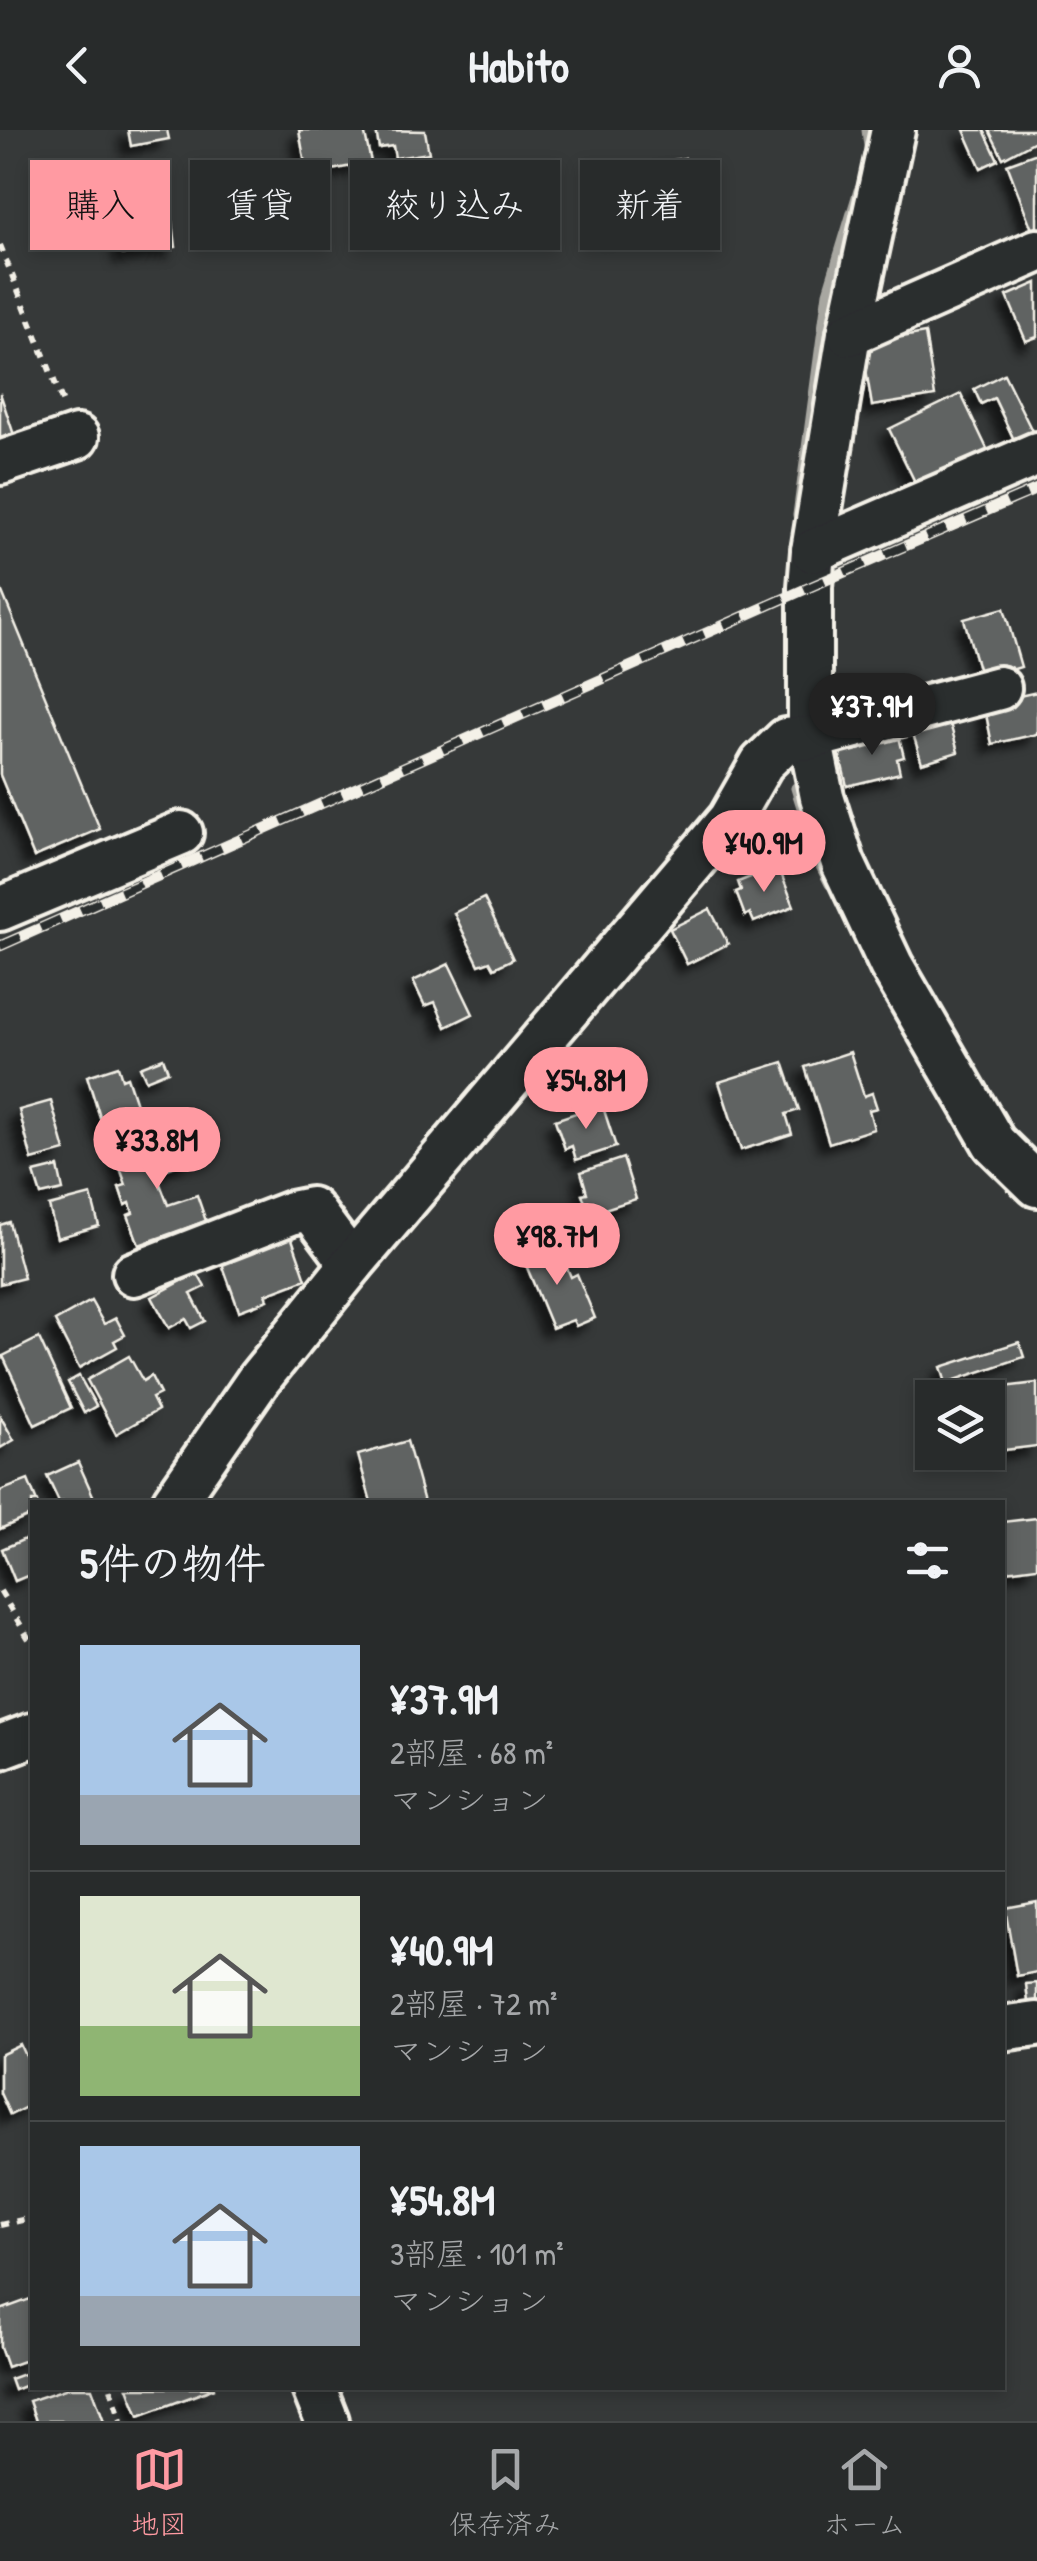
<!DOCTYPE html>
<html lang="ja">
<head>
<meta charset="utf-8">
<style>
	:root { --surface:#282b2b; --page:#303333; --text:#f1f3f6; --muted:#a5a7a9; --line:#444747; --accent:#ff9aa2 }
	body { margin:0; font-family:"Patrick Hand","Klee One",sans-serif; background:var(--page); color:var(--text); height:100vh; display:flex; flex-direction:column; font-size:38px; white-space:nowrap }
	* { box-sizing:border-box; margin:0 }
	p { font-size:32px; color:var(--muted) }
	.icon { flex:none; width:55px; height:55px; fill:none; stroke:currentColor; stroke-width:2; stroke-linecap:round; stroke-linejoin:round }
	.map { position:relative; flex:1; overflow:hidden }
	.drawer { position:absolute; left:30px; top:1370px; width:975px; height:890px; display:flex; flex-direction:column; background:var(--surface); border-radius:0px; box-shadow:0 5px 15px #0003,0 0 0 2px var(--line) }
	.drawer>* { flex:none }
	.guide { position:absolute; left:30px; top:30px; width:978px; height:90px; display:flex; gap:20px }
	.controls { position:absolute; left:915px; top:1250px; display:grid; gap:20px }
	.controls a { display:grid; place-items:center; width:90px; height:90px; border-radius:0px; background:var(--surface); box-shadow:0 5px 15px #0003,0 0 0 2px var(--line); font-size:50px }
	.price { position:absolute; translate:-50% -85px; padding:0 22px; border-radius:35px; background:var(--accent); color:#111; font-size:32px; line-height:65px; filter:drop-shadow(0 2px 5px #0008) }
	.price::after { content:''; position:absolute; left:50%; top:60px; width:30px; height:22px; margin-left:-15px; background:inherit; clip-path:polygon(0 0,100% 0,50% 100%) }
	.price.active { background:#222; color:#fff }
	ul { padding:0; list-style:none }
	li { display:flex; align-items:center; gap:30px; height:250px; padding:0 50px }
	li+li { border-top:2px solid var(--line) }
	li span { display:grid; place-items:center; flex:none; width:280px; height:200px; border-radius:0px; color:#555 }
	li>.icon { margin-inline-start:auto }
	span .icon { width:120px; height:120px; fill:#fffc; stroke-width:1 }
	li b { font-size:42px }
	h2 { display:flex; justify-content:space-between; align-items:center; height:120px; padding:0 50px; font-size:42px }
	.tag { padding:0 35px; border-radius:0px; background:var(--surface); box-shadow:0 5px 15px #0003,0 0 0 2px var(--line); font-size:35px; line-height:90px }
	.tag.active { background:var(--accent); color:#111 }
	header { display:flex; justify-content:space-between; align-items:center; height:130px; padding:0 50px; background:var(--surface); font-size:45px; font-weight:700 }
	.tabs { display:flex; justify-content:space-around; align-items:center; height:140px; border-top:2px solid var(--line); background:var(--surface); font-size:28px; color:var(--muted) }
	.tabs a { display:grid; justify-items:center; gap:5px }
	.tabs .active { color:var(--accent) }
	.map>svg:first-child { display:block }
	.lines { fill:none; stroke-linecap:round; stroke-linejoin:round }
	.stream { stroke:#a8a7a1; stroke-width:11 }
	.building { fill:#616362; stroke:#f4f1e8; stroke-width:2.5; filter:url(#shadow) }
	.minor-casing { stroke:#f4f1e8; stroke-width:50 }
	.path { stroke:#f4f1e8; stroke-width:6; stroke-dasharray:8 8; stroke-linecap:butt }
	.minor { stroke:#2a2d2e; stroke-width:42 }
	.rail-casing { stroke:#f4f1e8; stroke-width:11 }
	.rail { stroke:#2a2d2e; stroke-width:8; stroke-dasharray:22; stroke-linecap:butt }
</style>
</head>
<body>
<header><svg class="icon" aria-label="back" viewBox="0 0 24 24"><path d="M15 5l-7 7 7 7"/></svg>Habito<svg class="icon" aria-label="person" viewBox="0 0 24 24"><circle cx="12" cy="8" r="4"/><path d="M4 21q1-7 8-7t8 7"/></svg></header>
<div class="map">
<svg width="1037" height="2291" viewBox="0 0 1037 2291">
	<defs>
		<filter id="shadow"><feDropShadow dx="-9" dy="9" stdDeviation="5" flood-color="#0009"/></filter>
	</defs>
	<rect width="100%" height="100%" fill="#363939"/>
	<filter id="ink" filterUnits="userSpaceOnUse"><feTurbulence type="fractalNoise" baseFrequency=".01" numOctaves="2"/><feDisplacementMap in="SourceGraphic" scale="20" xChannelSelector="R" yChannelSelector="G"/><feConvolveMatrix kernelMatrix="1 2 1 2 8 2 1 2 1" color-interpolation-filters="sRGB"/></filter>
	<g filter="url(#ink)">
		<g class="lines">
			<g class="stream">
				<path d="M867 0 870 23"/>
				<path d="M798 385 828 162 859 60"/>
				<path d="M796 658 819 732 830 754"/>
			</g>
		</g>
		<g class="building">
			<path d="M128 0H167L169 9 131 16Z"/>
			<path d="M299 0H364L371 32 307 45Z"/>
			<path d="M376 0 425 1 429 23 395 28 393 16 379 18Z"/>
			<path d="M964 0H984L998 30 981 38Z"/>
			<path d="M989 0H1037V10L1003 28Z"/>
			<path d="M1037 23V101L1033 102 1007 34Z"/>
			<path d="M685 28 696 86 614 102 608 69 626 65 622 40Z"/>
			<path d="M168 50 176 117 123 124 115 56Z"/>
			<path d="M1037 153V207L1026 211 1007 166Z"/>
			<path d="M925 203 935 266 872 276 862 214Z"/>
			<path d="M1004 244 1035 307 1017 316 994 268 981 274 974 259Z"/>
			<path d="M0 263 15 308 0 313Z"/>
			<path d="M961 264 989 323 918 358 889 299Z"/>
			<path d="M0 457 100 699 34 727 0 645Z"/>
			<path d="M1004 478 1021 537 981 549 964 489Z"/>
			<path d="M1037 562V604L992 614 984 574Z"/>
			<path d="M948 586 958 622 922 633 911 597Z"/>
			<path d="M897 599 904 627 897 629 900 643 847 656 838 618Z"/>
			<path d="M758 684 777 700 751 733 732 718Z"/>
			<path d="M778 736 794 776 754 792 750 783 745 786 736 762 741 760 738 752Z"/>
			<path d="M484 768 513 829 494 838 490 831 479 835 454 783Z"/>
			<path d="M710 779 728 814 687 834 670 799Z"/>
			<path d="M449 834 473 884 446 897 435 872 425 876 413 851Z"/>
			<path d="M850 922 864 966 872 963 877 978 869 980 874 999 829 1013 805 937Z"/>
			<path d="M163 928 168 941 146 950 140 937Z"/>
			<path d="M783 932 799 980 786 984 792 1004 741 1020 719 952Z"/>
			<path d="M118 936 122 949 127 947 137 977 132 979 136 993 105 1003 87 946Z"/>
			<path d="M51 971 65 1021 32 1030 19 980Z"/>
			<path d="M602 974 616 1017 576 1030 572 1016 565 1019 555 990Z"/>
			<path d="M183 1006 191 1030 156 1043 168 1075 197 1065 206 1091 139 1115 128 1085 133 1083 130 1073 125 1075 119 1057 126 1055 117 1029Z"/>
			<path d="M623 1028 636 1069 589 1084 582 1064 587 1063 581 1042Z"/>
			<path d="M58 1037 63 1060 41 1065 34 1043Z"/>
			<path d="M91 1065 99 1096 57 1108 49 1076Z"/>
			<path d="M9 1092 24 1148 0 1154V1095Z"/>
			<path d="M290 1103 306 1149 266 1164 268 1170 239 1181 220 1128Z"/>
			<path d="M537 1116 539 1122 553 1116 556 1123 560 1122 571 1147 577 1144 595 1188 576 1196 573 1190 552 1198 521 1123Z"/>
			<path d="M197 1143 205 1157 191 1164 205 1191 191 1198 186 1189 169 1198 152 1167Z"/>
			<path d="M91 1171 104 1194 116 1188 125 1205 114 1211 117 1217 79 1238 55 1191Z"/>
			<path d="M39 1208 71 1278 35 1295 3 1226Z"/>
			<path d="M1019 1212 1024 1227 946 1253 941 1237Z"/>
			<path d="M129 1226 143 1251 151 1246 160 1264 152 1268 158 1280 116 1304 87 1250Z"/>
			<path d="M79 1246 96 1276 84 1283 68 1252Z"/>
			<path d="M1037 1253V1316L988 1322V1268H979L978 1260Z"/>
			<path d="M0 1286 14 1310 0 1318Z"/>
			<path d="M407 1311 424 1372H371L358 1325Z"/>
			<path d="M78 1332 96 1372H59L47 1346Z"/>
			<path d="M28 1350 37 1372H32V1385L0 1399V1361Z"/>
			<path d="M1037 1388V1437L1006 1441 1002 1392Z"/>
			<path d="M32 1406V1444L15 1451 2 1419Z"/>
			<path d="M1037 1772V1842L1017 1846 1005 1778Z"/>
			<path d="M1037 1853V1871L1028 1872 1026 1854Z"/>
			<path d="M21 1915 32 1939V1974L10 1985 0 1963V1925Z"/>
			<path d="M30 2169 32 2175V2228L7 2237 0 2217V2180Z"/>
			<path d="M32 2241V2253L14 2260 10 2249Z"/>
			<path d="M68 2258H92L104 2291H36L29 2271Z"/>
			<path d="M128 2258H215L139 2286Z"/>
		</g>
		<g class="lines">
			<g class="minor-casing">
				<g id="minor">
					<path d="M893 0 849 204 813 421 810 457V608L822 667 843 733 891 835 994 1013 1037 1055"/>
					<path d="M849 204 1037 121"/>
					<path d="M0 333 77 307"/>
					<path d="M813 421 1037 324"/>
					<path d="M0 779 181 703"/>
					<path d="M134 1144 291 1083 311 1079 352 1134"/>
					<path d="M174 1372 259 1249 352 1134 730 689 762 633 786 610 810 608 999 558"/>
					<path d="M0 1617 32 1605"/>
					<path d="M1002 1899 1037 1894"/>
					<path d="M314 2258 327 2291"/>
				</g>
			</g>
			<g class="path">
				<path d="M0 115 63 273"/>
				<path d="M0 1461 32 1514"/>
				<path d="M0 2095 27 2089 32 2090"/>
				<path d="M111 2258 121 2291"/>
			</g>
			<use href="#minor" class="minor"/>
			<g class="rail-casing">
				<path id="rail" d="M0 816 810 457 1037 359"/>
			</g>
			<use href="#rail" class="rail"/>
		</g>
	</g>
</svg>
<div class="controls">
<a><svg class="icon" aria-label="layers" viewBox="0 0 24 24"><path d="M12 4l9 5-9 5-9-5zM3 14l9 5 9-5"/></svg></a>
</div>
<b class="price active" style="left:872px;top:628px">¥37.9M</b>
<b class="price" style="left:764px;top:765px">¥40.9M</b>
<b class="price" style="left:586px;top:1002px">¥54.8M</b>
<b class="price" style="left:157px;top:1062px">¥33.8M</b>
<b class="price" style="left:557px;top:1158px">¥98.7M</b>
<div class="guide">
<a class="tag active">購入</a>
<a class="tag">賃貸</a>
<a class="tag">絞り込み</a>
<a class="tag">新着</a>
</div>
<section class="drawer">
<h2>5件の物件<svg class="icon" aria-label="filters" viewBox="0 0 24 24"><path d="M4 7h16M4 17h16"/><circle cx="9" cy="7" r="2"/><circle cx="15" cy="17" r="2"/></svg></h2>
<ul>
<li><span style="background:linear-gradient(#a9c7e8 75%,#9aa5b1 0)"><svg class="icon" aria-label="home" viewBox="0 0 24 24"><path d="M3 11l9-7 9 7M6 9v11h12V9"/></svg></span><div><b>¥37.9M</b><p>2部屋 · 68 m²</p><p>マンション</p></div></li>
<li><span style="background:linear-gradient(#dfe7d0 65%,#8fb573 0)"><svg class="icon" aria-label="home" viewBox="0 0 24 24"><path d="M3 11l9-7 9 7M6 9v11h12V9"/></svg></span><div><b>¥40.9M</b><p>2部屋 · 72 m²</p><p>マンション</p></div></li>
<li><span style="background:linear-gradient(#a9c7e8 75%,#9aa5b1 0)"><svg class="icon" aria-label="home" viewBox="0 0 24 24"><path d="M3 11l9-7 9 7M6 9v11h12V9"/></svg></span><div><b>¥54.8M</b><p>3部屋 · 101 m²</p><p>マンション</p></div></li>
</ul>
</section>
</div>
<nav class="tabs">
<a class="active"><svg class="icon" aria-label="map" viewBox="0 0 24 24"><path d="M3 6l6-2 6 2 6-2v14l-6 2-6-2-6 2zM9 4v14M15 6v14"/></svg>地図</a>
<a><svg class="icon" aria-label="saved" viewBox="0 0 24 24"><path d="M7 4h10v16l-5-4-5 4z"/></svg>保存済み</a>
<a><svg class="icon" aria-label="home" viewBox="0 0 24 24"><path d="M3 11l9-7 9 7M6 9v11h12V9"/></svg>ホーム</a>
</nav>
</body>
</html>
